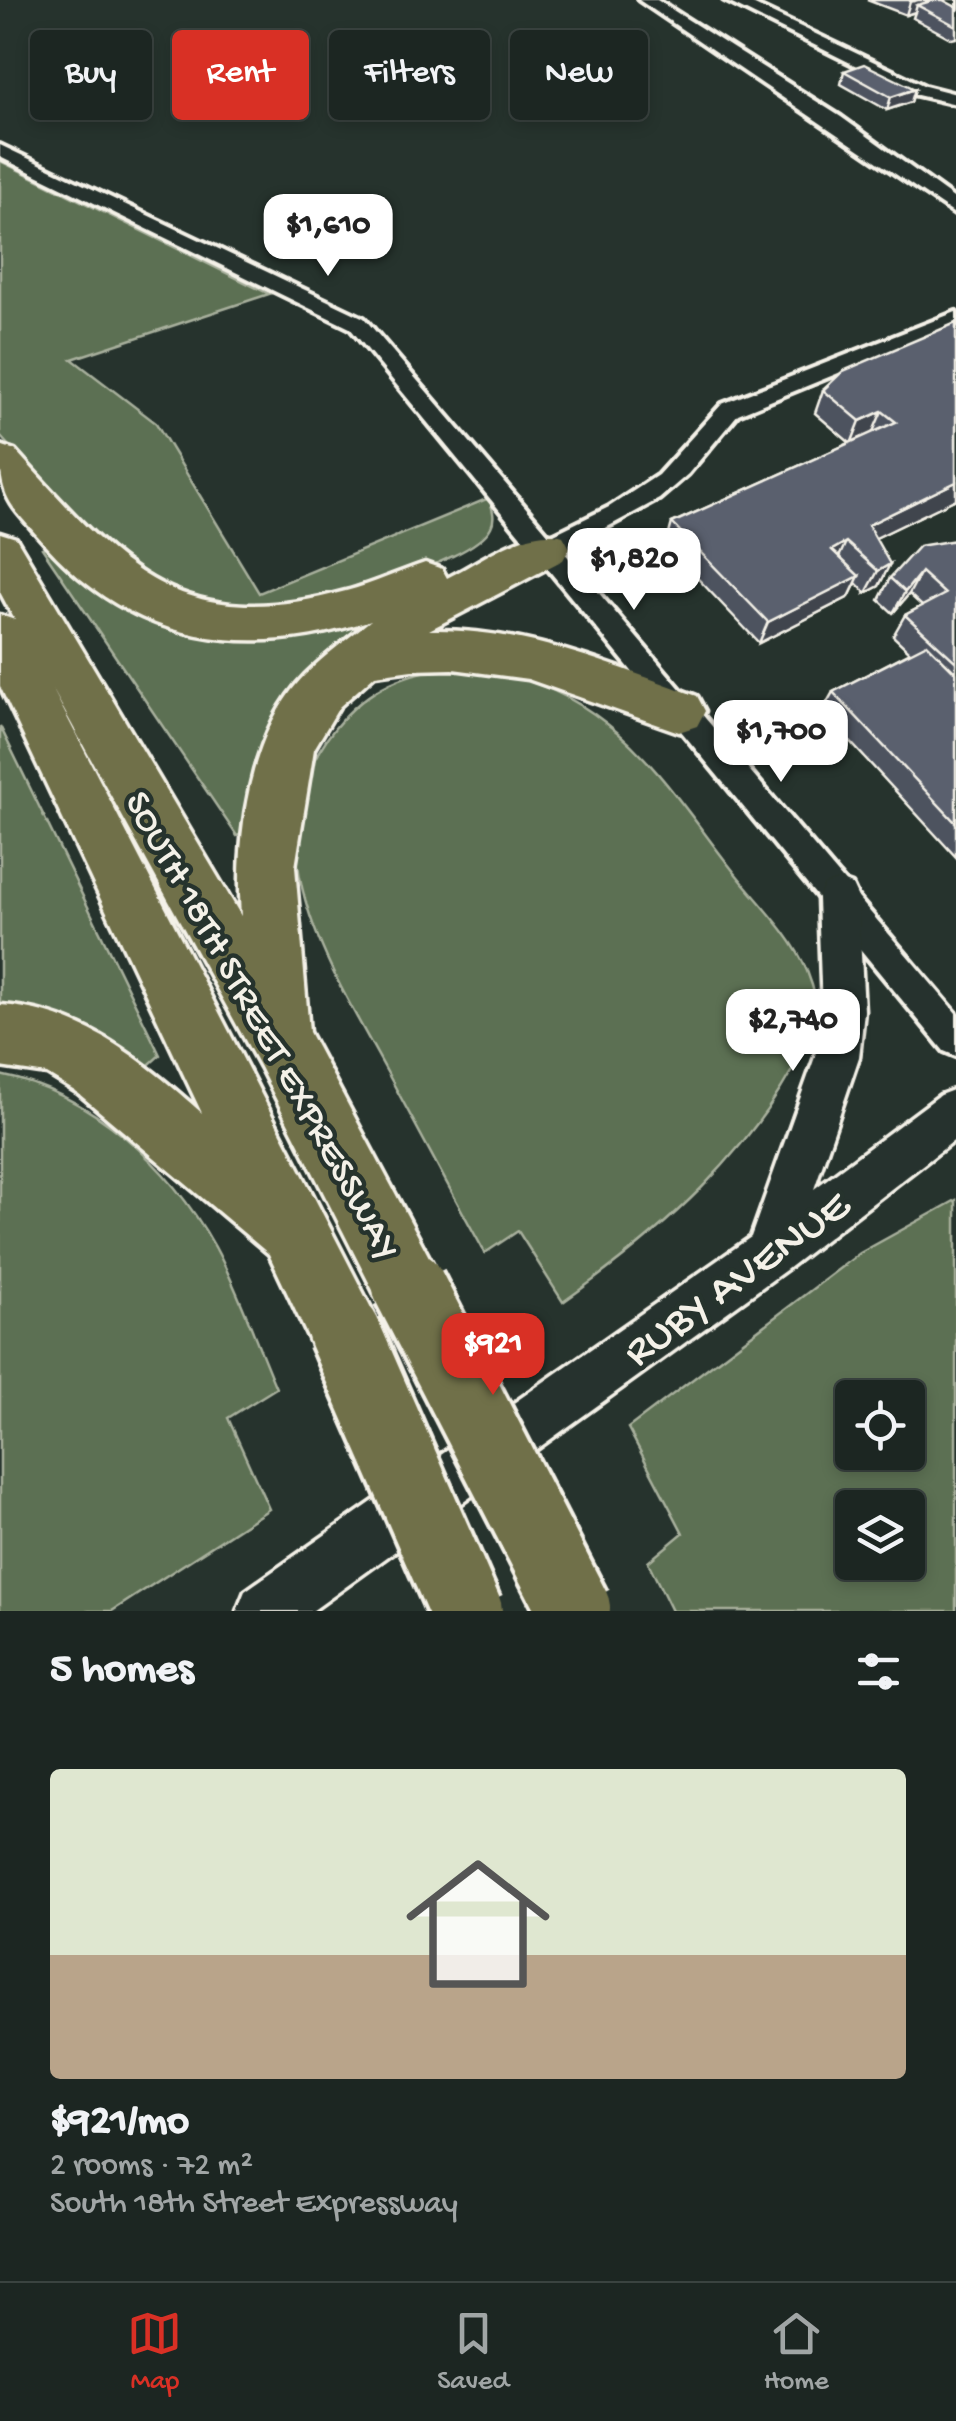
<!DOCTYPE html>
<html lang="en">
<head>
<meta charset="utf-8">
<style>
	:root { --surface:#1c2622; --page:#29322f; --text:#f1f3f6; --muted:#a0a5a5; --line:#3a4340; --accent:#d93025 }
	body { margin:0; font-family:"Gochi Hand",sans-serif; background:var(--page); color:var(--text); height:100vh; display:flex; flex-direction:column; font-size:38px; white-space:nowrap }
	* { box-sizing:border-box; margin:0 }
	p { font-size:32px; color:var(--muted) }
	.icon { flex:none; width:55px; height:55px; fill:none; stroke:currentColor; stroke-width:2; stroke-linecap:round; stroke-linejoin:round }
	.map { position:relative; height:1611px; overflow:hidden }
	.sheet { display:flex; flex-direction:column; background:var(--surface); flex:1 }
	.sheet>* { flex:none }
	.banner { position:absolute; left:30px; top:30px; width:898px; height:90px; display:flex; gap:20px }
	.tools { position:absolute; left:835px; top:1380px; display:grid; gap:20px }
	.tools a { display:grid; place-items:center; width:90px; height:90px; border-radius:10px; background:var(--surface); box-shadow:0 5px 15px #0003,0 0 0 2px var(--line); font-size:50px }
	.price { position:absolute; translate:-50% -85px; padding:0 22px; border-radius:20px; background:#fff; color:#222; font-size:32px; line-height:65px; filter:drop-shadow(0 2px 5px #0008) }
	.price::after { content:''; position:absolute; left:50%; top:60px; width:30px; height:22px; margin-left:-15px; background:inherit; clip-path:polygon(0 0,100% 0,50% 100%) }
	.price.active { background:var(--accent); color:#fff }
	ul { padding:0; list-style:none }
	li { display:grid; align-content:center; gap:20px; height:530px; padding:0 50px }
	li+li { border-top:2px solid var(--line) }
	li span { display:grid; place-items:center; height:310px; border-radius:10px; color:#555 }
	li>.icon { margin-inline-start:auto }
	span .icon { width:180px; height:180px; fill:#fffc; stroke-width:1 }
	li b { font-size:42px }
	h2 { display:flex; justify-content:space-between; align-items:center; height:120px; padding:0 50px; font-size:42px }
	.tag { padding:0 35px; border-radius:10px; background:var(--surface); box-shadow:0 5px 15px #0003,0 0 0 2px var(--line); font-size:35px; line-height:90px }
	.tag.active { background:var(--accent); color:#fff }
	.dock { display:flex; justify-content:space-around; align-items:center; height:140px; border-top:2px solid var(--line); background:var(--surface); font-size:28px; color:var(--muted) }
	.dock a { display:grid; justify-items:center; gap:5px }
	.dock .active { color:var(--accent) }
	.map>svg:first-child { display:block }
	.green { fill:#5c6f52; stroke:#a8b09d; stroke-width:2.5; fill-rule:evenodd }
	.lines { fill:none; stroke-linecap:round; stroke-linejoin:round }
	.minor-casing { stroke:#f4f1e8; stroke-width:8 }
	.tertiary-casing { stroke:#f4f1e8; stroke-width:7 }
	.motorway-casing { stroke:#f4f1e8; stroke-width:7 }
	.minor { fill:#26332d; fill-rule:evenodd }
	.tertiary { fill:#26332d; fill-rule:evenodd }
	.motorway { fill:#70704a; fill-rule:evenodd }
	.motorway-bridge-casing { stroke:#f4f1e8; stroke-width:80; stroke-linecap:butt }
	.motorway-bridge { stroke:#70704a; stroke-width:72 }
	.wall { fill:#4d535f; stroke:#f4f1e8; stroke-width:2.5 }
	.shaded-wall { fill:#3f444d; stroke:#f4f1e8; stroke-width:2.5 }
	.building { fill:#5a616e; stroke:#f4f1e8; stroke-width:2.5 }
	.labels { text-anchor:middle; stroke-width:9; stroke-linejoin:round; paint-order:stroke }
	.street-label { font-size:38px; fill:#f4f1e8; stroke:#26332d }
	.near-street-label { font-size:45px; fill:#f4f1e8; stroke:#26332d }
</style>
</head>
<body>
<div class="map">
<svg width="956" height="1611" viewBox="0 0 956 1611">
	<rect width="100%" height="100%" fill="#26332d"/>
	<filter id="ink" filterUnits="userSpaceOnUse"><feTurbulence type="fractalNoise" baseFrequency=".01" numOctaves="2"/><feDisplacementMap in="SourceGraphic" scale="20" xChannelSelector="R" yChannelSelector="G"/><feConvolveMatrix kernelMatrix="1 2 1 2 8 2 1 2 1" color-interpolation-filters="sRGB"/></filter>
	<g filter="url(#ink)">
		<g class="green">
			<path d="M0 161 269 294 72 359 156 423 259 593 489 498C492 508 496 517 491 527 472 566 301 609 257 607 233 606 198 602 175 592 102 562 52 492 0 436Z"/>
			<path d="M56 542 107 593 356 622 364 631 248 832 237 836 42 548Z"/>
			<path d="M459 667C514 671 562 688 606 723 657 762 695 823 735 873 759 903 792 935 807 971 817 996 821 1019 818 1045L806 1044C752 1154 662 1232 563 1302L518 1231 485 1253C452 1193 419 1132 387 1072 331 969 245 840 335 728 368 687 408 670 459 667Z"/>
			<path d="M0 726 160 1055 142 1071 0 1015Z"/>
			<path d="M0 1075C92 1093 170 1166 215 1247 239 1291 256 1342 276 1388L228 1418 269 1509 112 1611H0Z"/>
			<path d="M956 1200V1611H672L648 1562 683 1533 628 1428 860 1253ZM852 1398H908V1452H852ZM852 1508H908V1562H852Z"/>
		</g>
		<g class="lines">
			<g class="minor-casing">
				<g id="minor">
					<path d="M639 0H657L841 117 956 200V215Z"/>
					<path d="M724 0H744L925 86 956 94V104L913 94Z"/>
					<path d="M942 0H956V8Z"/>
					<path d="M0 145 364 318 550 536 609 507 658 475 722 404 956 312V325L738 414 688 474 659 499 563 551 956 1013V1056L944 1051 350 328 0 157Z"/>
				</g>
			</g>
			<g class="tertiary-casing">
				<path id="tertiary" d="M838 880 852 885 858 898 864 1011 859 1057 814 1189 940 1095 956 1089V1139L787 1269 312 1611H237L245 1591 751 1237 815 1057 822 1011 818 898 824 885Z"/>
			</g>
			<g class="motorway-casing">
				<path id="motorway" d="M0 445 15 450C119 565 176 637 346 591 373 584 398 572 425 563L442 569 447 578C480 562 527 525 563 536L570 548 563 560 429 630C523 628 610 664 697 696L705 711 697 726 679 732 528 679 453 669 412 670 375 675 339 707 314 749 295 867 309 1032 445 1287 434 1312 409 1323 384 1312 260 1067 52 688 370 1306 380 1332 370 1358 344 1368 318 1358 269 1254 78 1093 47 1074 0 1067V1005C83 1010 142 1060 202 1113L0 686V615L15 620 0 592V533L16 538 241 916C236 839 248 733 305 675 325 655 349 638 371 620 249 660 134 644 46 545 10 504 0 501 0 445Z"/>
			</g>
			<use href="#minor" class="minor"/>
			<use href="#tertiary" class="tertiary"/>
			<use href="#motorway" class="motorway"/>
			<g class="motorway-bridge-casing">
				<g id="motorway-bridge">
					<path d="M409 1287 574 1608"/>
					<path d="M344 1332 466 1611"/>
				</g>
			</g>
			<use href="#motorway-bridge" class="motorway-bridge"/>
		</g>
		<g class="wall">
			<path d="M867 0H932L956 7V38L952 39 913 18 915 12 906 15Z"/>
			<path d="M844 71 915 89 911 102 887 110 841 84Z"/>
			<path d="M956 323V499L875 538 879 586 866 593 856 583 849 597 759 643 666 545 672 523 850 443 815 413 823 390Z"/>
			<path d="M956 540V857L822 711 833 692 910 652 893 636 905 615 922 606 909 594 893 613 879 600 890 578Z"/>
		</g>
		<g class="shaded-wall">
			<path d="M918 0H932L929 8 917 5 915 12 906 15 910 2Z"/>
			<path d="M915 89 911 102 887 110 891 97Z"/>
			<path d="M882 411 872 434 851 444 860 421Z"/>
			<path d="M956 482V499L857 547 868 525Z"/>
			<path d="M846 542 836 564 832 550Z"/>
			<path d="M890 564 879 586 866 593 878 571Z"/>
			<path d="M921 572 909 594 893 613 905 592Z"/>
			<path d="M859 576 849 597 759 643 768 622Z"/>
		</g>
		<g class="building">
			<path d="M935 0H943L956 7V26L917 5Z"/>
			<path d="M864 64 915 89 891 97 844 71Z"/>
			<path d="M956 323V482L868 525 890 564 878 571 846 542 832 550 859 576 768 622 672 523 896 422 882 411 860 421 823 390 843 371Z"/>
			<path d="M956 540V662L905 615 945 594 921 572 905 592 890 578 919 546Z"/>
			<path d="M927 644 956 673V823L833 692Z"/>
		</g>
	</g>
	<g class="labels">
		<g class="street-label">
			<text transform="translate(265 1024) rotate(61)" y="13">SOUTH 18TH STREET EXPRESSWAY</text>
		</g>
		<g class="near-street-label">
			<text transform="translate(734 1275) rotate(-36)" y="16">RUBY AVENUE</text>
		</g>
	</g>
</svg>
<div class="tools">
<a><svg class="icon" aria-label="locate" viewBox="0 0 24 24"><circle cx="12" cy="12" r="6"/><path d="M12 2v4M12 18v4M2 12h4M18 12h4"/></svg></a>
<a><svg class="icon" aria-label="layers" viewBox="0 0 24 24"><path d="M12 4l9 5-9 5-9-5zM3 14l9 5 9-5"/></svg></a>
</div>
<b class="price" style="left:328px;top:279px">$1,610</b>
<b class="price" style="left:634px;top:613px">$1,820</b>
<b class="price" style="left:781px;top:785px">$1,700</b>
<b class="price" style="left:793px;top:1074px">$2,740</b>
<b class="price active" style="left:493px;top:1398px">$921</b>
<div class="banner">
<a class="tag">Buy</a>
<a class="tag active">Rent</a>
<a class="tag">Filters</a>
<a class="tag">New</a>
</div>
</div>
<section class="sheet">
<h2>5 homes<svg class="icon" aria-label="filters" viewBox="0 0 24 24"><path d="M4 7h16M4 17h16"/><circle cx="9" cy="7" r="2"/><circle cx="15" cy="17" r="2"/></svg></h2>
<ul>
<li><span style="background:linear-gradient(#dfe7d0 60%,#b9a48a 0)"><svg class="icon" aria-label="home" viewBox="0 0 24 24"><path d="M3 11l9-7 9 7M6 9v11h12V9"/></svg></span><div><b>$921/mo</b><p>2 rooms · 72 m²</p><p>South 18th Street Expressway</p></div></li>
</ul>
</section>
<nav class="dock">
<a class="active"><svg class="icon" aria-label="map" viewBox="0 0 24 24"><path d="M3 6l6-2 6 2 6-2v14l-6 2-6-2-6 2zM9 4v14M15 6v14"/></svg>Map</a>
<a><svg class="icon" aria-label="saved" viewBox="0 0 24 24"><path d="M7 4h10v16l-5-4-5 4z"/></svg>Saved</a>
<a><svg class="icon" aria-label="home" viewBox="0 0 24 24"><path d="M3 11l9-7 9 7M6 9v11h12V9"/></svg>Home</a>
</nav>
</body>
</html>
